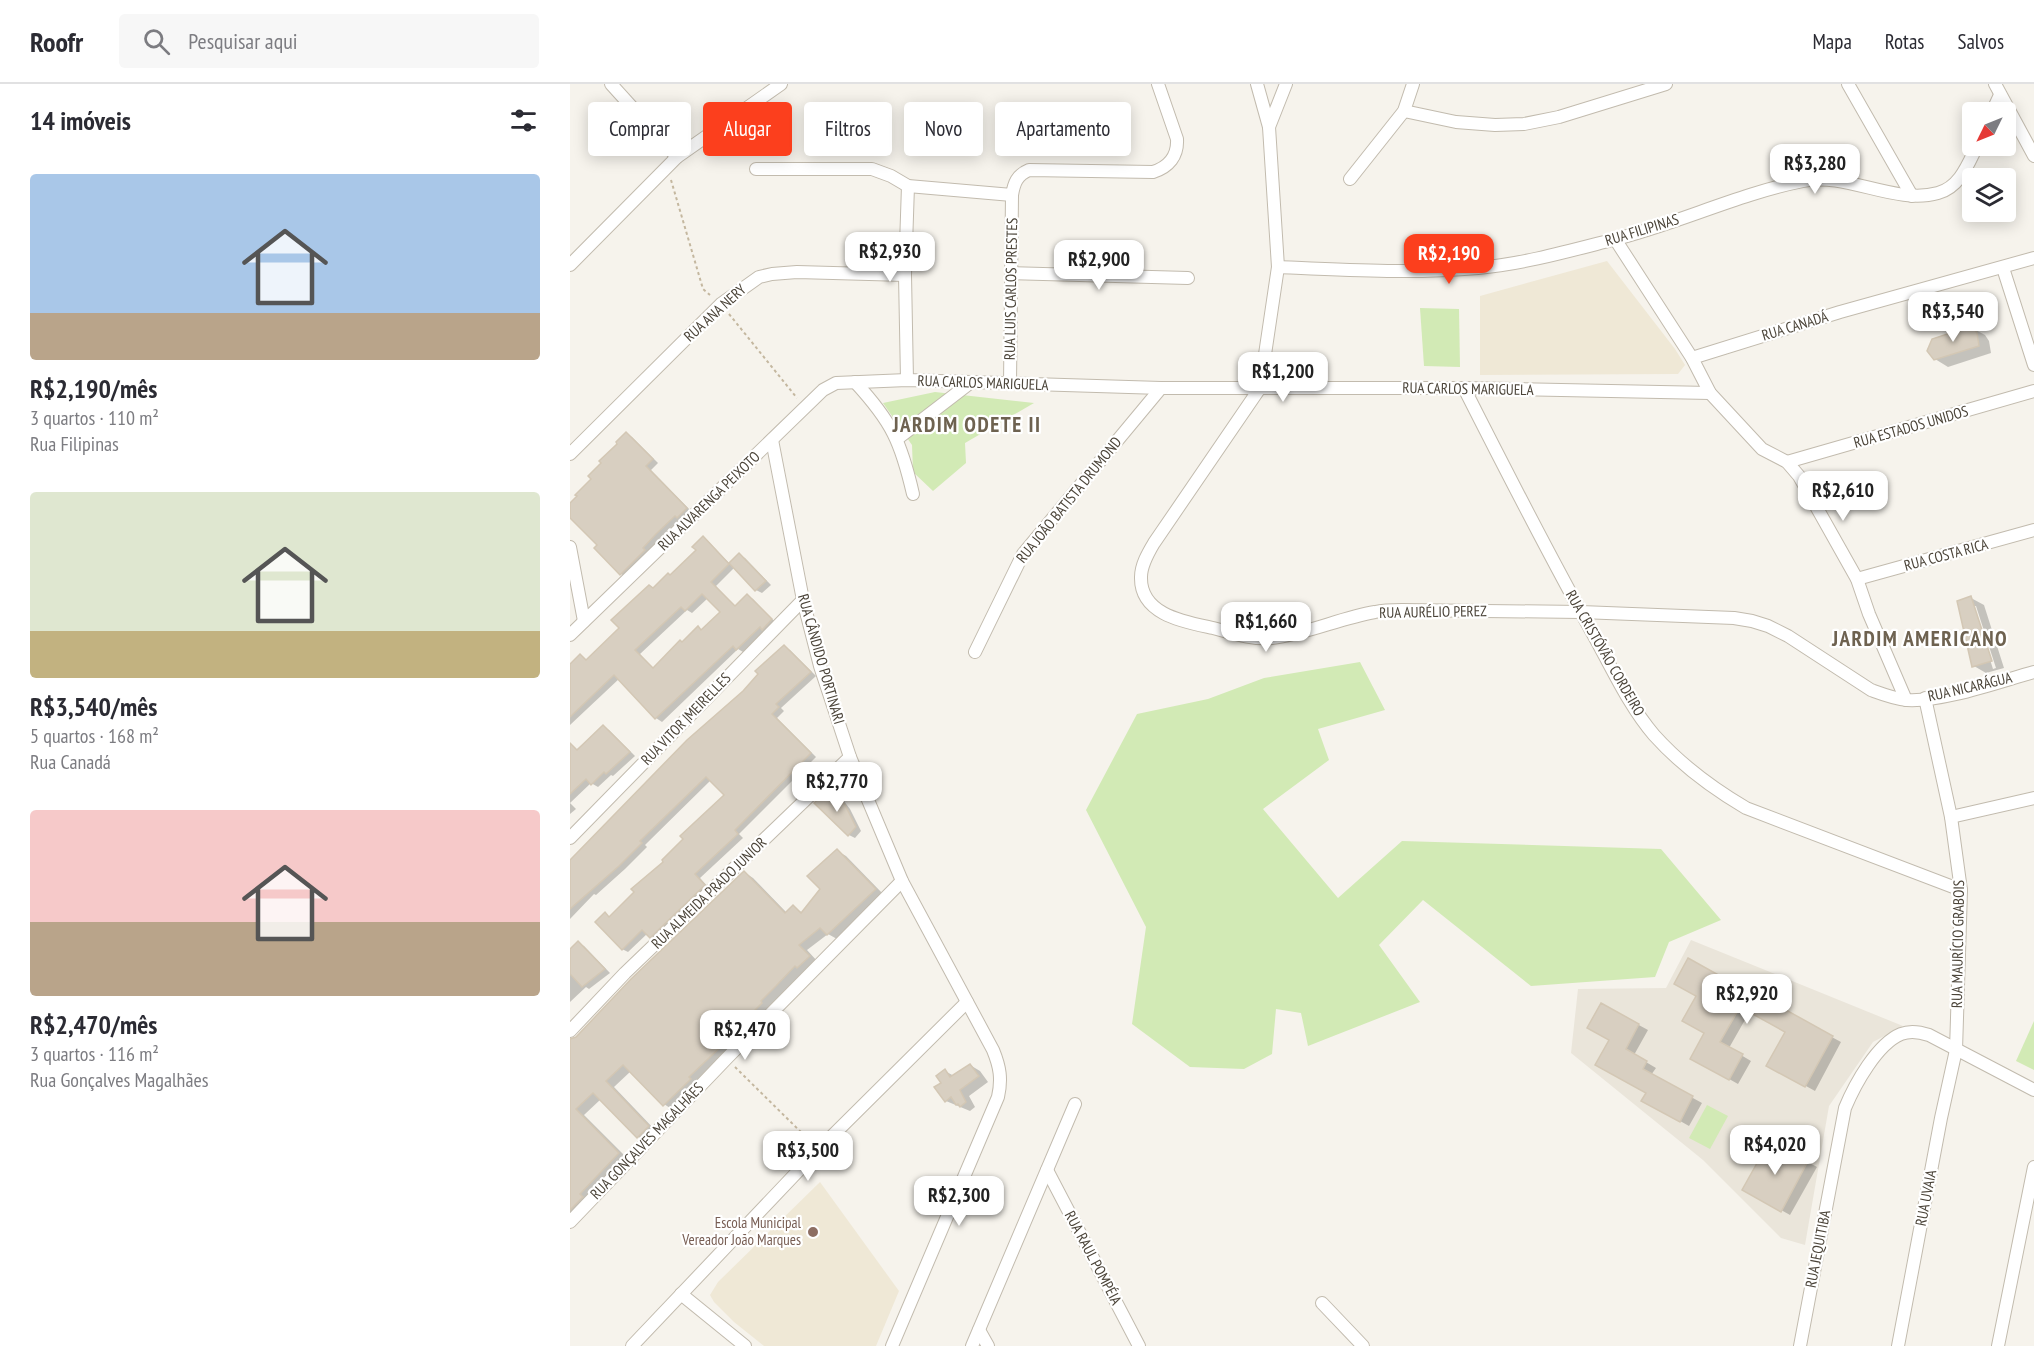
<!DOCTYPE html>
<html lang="pt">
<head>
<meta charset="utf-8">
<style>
	:root { --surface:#fff; --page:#f7f7f7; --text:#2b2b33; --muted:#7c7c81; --line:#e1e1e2; --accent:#fc3f1d }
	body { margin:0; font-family:"PT Sans Narrow",sans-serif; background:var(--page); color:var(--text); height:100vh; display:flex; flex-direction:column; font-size:22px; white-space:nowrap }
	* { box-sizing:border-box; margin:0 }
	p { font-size:20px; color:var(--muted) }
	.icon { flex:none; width:33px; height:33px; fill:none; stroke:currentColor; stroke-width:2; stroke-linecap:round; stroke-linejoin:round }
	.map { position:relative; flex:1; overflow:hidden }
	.details { display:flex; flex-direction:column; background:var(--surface); width:570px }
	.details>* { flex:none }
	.banner { position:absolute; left:18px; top:18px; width:570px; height:54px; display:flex; gap:12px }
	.needle { width:39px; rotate:227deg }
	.tools { position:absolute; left:1392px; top:18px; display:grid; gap:12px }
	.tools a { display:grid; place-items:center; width:54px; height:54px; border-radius:6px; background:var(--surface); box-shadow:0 3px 15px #0003; font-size:30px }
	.price { position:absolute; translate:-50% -51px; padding:0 14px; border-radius:12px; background:#fff; color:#222; font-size:20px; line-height:39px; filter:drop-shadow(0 2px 3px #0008) }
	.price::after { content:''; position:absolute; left:50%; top:36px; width:18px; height:14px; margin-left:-9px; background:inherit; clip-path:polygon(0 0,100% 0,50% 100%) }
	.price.active { background:var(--accent); color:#fff }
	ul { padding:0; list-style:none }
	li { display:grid; align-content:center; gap:12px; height:318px; padding:0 30px }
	li span { display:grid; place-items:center; height:186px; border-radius:6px; color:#555 }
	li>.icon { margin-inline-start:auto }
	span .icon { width:108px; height:108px; fill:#fffc; stroke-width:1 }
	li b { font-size:26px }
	h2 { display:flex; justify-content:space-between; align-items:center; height:72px; padding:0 30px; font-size:26px }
	.chip { padding:0 21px; border-radius:6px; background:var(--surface); box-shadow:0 3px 15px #0003; font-size:21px; line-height:54px }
	.chip.active { background:var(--accent); color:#fff }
	header { display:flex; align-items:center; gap:36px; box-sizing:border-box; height:84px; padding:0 30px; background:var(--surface); border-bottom:2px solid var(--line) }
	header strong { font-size:28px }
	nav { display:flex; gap:33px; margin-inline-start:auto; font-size:21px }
	.search { width:420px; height:54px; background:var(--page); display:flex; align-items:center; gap:15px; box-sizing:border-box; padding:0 21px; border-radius:6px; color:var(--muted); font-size:22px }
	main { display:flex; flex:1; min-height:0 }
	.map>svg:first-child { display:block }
	.residential { fill:#eae5da }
	.education { fill:#efe8d6 }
	.green { fill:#d2eab5 }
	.shadow { fill:#0003; fill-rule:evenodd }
	.building { fill:#d8cfc1; stroke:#d3c7b4; stroke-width:1.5; fill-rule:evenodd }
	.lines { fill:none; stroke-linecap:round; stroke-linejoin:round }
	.street-casing { stroke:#c2bbae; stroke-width:14 }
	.path { stroke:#c4b79f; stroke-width:2; stroke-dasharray:3 3; stroke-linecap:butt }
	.street { stroke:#fff; stroke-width:12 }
	.education-dot { fill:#8d6e63; stroke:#fff; stroke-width:2 }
	.labels { text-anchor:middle; stroke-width:4.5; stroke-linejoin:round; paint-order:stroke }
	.street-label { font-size:15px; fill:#4b4439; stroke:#fff }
	.education-label { font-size:15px; fill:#785e54; stroke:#fff; text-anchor:end }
	.district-label { font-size:21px; font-weight:bold; letter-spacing:1.5px; fill:#6e6250; stroke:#fff }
</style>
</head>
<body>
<header>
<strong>Roofr</strong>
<div class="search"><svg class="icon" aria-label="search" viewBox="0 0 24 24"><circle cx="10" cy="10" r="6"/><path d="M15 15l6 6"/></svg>Pesquisar aqui</div>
<nav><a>Mapa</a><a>Rotas</a><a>Salvos</a></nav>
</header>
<main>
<section class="details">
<h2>14 imóveis<svg class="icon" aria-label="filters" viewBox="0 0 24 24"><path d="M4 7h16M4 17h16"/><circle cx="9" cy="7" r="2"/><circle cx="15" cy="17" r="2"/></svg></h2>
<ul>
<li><span style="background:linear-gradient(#a9c7e8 75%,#b9a48a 0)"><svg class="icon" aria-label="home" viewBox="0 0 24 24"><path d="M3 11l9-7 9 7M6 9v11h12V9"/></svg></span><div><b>R$2,190/mês</b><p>3 quartos · 110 m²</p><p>Rua Filipinas</p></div></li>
<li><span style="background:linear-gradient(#dfe7d0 75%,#c2b280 0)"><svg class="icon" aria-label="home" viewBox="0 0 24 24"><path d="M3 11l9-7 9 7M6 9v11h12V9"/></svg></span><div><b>R$3,540/mês</b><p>5 quartos · 168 m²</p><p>Rua Canadá</p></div></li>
<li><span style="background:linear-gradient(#f6c9c9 60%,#b9a48a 0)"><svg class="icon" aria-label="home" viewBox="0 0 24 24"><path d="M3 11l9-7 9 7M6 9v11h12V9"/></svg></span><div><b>R$2,470/mês</b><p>3 quartos · 116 m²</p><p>Rua Gonçalves Magalhães</p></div></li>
</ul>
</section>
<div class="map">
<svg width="1464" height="1262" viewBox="0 0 1464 1262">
	<rect width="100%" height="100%" fill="#f6f3ec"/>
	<path class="residential" d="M1121 856 1333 942 1303 958 1259 1022 1235 1161 1211 1154 1133 1076 1001 969 1008 905 1096 904Z"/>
	<g class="education">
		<path d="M1037 177 1105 265 1115 281 1108 290 910 291V212Z"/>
		<path d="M250 1098 329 1207 306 1262H194L164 1238 144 1218 140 1211 148 1198Z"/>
	</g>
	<g class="green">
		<path d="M850 224 889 225 890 283 854 282Z"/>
		<path d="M365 308 464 319 395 359 396 379 363 407 343 388 342 361 313 319Z"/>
		<path d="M790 578 815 626 748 645 759 676 693 725 768 814 832 757 1091 765 1151 836 1099 858 1085 893 961 902 853 816 809 861 850 918 738 962 731 929 706 925 702 970 674 985 620 983 562 940 576 843 516 726 567 630 638 615 694 594Z"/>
		<path d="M1464 937V986L1446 977Z"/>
		<path d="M1137 1021 1158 1032 1140 1065 1119 1054Z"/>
	</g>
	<g class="shadow">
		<path d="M1402 244 1415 251 1419 257 1421 269 1378 283 1365 275Z"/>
		<path d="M56 350 62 353 88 379 81 386 122 428 113 436 111 434 91 453 57 493 51 490 29 461 0 432V422L23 396 20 392Z"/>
		<path d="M133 454 139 458 160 480 169 471 175 474 201 501 192 509 186 506 165 483 146 502 166 523 178 512 183 515 207 540 196 546 173 568 168 565 92 638 86 634 50 594 0 641V582L11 572 17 576 51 544 84 505 128 466ZM138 514 152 528 133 547 128 544 84 585 70 570 117 526 122 529Z"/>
		<path d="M1401 514 1414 521 1434 584 1416 589 1404 582ZM1403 522H1406L1426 584 1423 585Z"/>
		<path d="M214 563 220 566 246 592 211 624 214 627 207 634 246 673 169 750 173 754 130 794 140 805 87 856 78 849 58 868 52 865 35 830 41 834 95 778 156 711 141 696 75 761 77 763 55 785 26 811 24 810 0 835V777L174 608Z"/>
		<path d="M33 643 39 646 65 672 43 692 41 691 28 703 21 699 0 719V671Z"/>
		<path d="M266 712 273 716 280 725 291 747 285 754 279 751Z"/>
		<path d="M0 719 6 725 0 730Z"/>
		<path d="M267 767 276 772 314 811 267 855 258 850 237 866 248 878 235 887 199 923 201 925 103 1026 94 1020 61 987 44 1003 87 1048 77 1058 68 1053 31 1015 14 1031 58 1075 0 1136V956L7 954 174 788 183 794 217 829 223 823 233 829 252 805Z"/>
		<path d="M8 859 14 862 40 889 19 905 16 903 0 918V867Z"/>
		<path d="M1173 894 1220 920 1215 928 1271 958 1245 1007 1198 981 1217 948 1180 927 1159 964 1181 977 1168 1000 1122 974Z"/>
		<path d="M1032 921 1078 946 1064 971 1086 984 1081 991 1132 1019 1119 1042 1073 1016 1077 1009 1041 956Z"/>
		<path d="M400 981 410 987 418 998 399 1012 405 1023 400 1027 376 1017 373 999 375 987 384 992Z"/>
		<path d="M1201 1058 1247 1083 1220 1131 1175 1106Z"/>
	</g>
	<g class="building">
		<path d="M1402 242 1407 249 1409 262 1364 276 1357 267 1362 255Z"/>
		<path d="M56 348 83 375 76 382 117 424 107 434 105 432 86 450 73 464 75 466 50 491 24 464 27 461 0 434V419L7 412 5 411 21 395 18 392 31 379 29 377 47 360 46 358Z"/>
		<path d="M133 452 159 480 141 498 165 522 177 510 202 535 192 546 190 543 166 566 163 562 85 635 44 591 0 633V580L10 570 16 576 49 544 41 536 79 501 83 504 98 489 100 491 126 466 122 463ZM132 510 150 528 131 546 128 542 112 558 110 556 83 584 65 566 111 523 115 527Z"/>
		<path d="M169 469 196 497 185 507 159 479Z"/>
		<path d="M1401 512 1422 577 1402 583 1387 517Z"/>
		<path d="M214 561 241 588 206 620 209 623 202 630 241 669 165 746 168 750 125 790 135 801 80 854 72 846 52 866 25 838 35 828 39 833 64 808 61 805 93 778 92 776 113 755 110 752 154 711 136 693 70 757 72 759 49 782 0 825V776L117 656 173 607 188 590 185 587Z"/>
		<path d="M33 641 60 668 36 690 34 688 21 701 16 695 0 710V659L7 666Z"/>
		<path d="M267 711 275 721 286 743 278 752 244 719 251 713Z"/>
		<path d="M267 765 306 805 257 851 250 844 229 861 240 872 227 884 225 882 206 902 191 917 192 919 177 934 179 936 119 993 121 995 93 1022 53 981 36 997 79 1042 67 1054 23 1009 6 1025 49 1069 10 1110 13 1113 0 1126V955L6 953 61 895 174 787 215 829 223 821 231 829 250 805 237 792Z"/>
		<path d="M8 857 35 885 12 903 0 890V865Z"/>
		<path d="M1118 874 1168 902 1173 892 1211 913 1207 921 1263 952 1235 1003 1196 982 1215 948 1170 923 1150 958 1173 970 1159 996 1120 975 1134 949 1112 937 1126 912 1104 900Z"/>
		<path d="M1031 919 1069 940 1056 965 1077 977 1073 985 1123 1012 1110 1038 1071 1017 1076 1009 1025 981 1039 956 1017 944Z"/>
		<path d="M400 980 409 992 390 1006 396 1018 390 1023 388 1020 386 1021 381 1013 375 1018 364 1003 371 999 366 992 375 985 380 993Z"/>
		<path d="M1200 1056 1238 1077 1211 1128 1172 1106Z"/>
	</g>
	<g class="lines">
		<g class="street-casing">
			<g id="street">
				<path d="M41 0 107 73"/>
				<path d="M687 0 699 43"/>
				<path d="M716 0 699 43 708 183 690 304 584 459C578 469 571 481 571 493 570 531 615 538 643 544 662 549 682 556 702 554 737 550 770 534 805 528 814 526 823 526 832 526L1011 528 1164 534 1182 537 1198 542 1218 552 1301 606C1312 610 1325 615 1337 616 1373 618 1428 598 1464 588"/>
				<path d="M1278 0 1342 112"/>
				<path d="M1425 0 1464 72"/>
				<path d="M834 27 886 38 925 41 954 40 989 33 1096 0"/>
				<path d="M1422 28 1430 11"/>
				<path d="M186 85H302L321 92 338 102 442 111"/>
				<path d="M780 95 834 27 843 0"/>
				<path d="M1045 155 1122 274 1140 309 1192 365 1217 378 1229 392 1287 495 1299 530 1336 616"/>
				<path d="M0 181 107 73 211 0"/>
				<path d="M708 183C775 186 842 190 908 184 953 180 999 167 1042 156 1107 140 1168 110 1233 97 1277 88 1325 121 1368 109 1390 103 1398 80 1407 62"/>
				<path d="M1433 184 1464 281"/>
				<path d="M441 189 618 194"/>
				<path d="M1122 274 1270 228 1464 174"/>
				<path d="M337 296 335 191 338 102"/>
				<path d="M285 298C322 338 331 358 343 410"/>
				<path d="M440 300 442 111C444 99 447 91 459 86L583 88C599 83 608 72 607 55L588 0"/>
				<path d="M894 304C936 387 978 469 1023 550 1042 584 1059 622 1084 651 1111 681 1142 704 1176 724L1391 806"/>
				<path d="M327 355 400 299"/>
				<path d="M202 356 233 516 250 582 280 673 332 797 423 966C430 983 432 995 428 1013L322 1262"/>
				<path d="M0 370 151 220 189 193 202 190 227 188 335 191"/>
				<path d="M1217 378 1464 307"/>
				<path d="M0 463 14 537"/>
				<path d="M1287 495 1464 446"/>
				<path d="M0 551 253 306 266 299 337 296 591 304H894L1140 309"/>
				<path d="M405 568 453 470 591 304"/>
				<path d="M1381 733 1464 714"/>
				<path d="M0 754 233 516"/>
				<path d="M0 947 55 889 280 673"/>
				<path d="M477 1086 569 1262"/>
				<path d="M0 1138 157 974 332 797"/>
				<path d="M111 1210 175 1262"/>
				<path d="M752 1219 793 1262"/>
				<path d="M409 1246 418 1262"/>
				<path d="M62 1262 249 1065 397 918"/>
				<path d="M402 1262 505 1020"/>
				<path d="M1230 1262 1275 1024C1285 1000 1307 960 1331 950 1341 946 1350 948 1359 951L1464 1006"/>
				<path d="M1328 1262 1371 1034 1386 966 1391 806 1381 733 1355 614"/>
				<path d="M1428 1262 1464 1083"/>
			</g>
		</g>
		<g class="path">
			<path d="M101 96 133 205 140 211"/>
			<path d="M159 230 227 314"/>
			<path d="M165 983 240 1057"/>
		</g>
		<use href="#street" class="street"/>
	</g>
	<circle class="education-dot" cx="243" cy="1148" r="6"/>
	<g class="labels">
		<g class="street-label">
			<text transform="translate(1072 146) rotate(-17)" y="5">RUA FILIPINAS</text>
			<text transform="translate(441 205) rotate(-89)" y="5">RUA LUIS CARLOS PRESTES</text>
			<text transform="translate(145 229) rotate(-42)" y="5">RUA ANA NERY</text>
			<text transform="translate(1225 242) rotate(-17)" y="5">RUA CANADÁ</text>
			<text transform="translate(413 299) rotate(2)" y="5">RUA CARLOS MARIGUELA</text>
			<text transform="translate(898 305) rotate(1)" y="5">RUA CARLOS MARIGUELA</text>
			<text transform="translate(1341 343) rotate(-16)" y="5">RUA ESTADOS UNIDOS</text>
			<text transform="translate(499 416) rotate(-51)" y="5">RUA JOÃO BATISTA DRUMOND</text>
			<text transform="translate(139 417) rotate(-44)" y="5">RUA ALVARENGA PEIXOTO</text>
			<text transform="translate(1376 471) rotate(-15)" y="5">RUA COSTA RICA</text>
			<text transform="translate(863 528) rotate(-1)" y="5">RUA AURÉLIO PEREZ</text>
			<text transform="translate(1035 569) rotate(60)" y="5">RUA CRISTÓVÃO CORDEIRO</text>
			<text transform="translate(251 575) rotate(74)" y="5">RUA CÂNDIDO PORTINARI</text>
			<text transform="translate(1400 603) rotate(-13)" y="5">RUA NICARÁGUA</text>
			<text transform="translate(116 635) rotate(-46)" y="5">RUA VITOR |MEIRELLES</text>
			<text transform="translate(139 809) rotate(-44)" y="5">RUA ALMEIDA PRADO JUNIOR</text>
			<text transform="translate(1388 860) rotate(-89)" y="5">RUA MAURÍCIO GRABOIS</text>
			<text transform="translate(77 1057) rotate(-46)" y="5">RUA GONÇALVES MAGALHÃES</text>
			<text transform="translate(1356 1114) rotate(-79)" y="5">RUA UVAIA</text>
			<text transform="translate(1248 1165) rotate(-79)" y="5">RUA JEQUITIBA</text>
			<text transform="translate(523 1174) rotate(62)" y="5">RUA RAUL POMPÉIA</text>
		</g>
		<g class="education-label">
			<text x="231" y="1144">Escola Municipal<tspan x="231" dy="17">Vereador João Marques</tspan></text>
		</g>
		<g class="district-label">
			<text x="397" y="348">JARDIM ODETE II</text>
			<text x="1350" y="562">JARDIM AMERICANO</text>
		</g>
	</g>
</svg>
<div class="tools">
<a><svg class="needle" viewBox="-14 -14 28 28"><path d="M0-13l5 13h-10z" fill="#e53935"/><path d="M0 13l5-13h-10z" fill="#7c7c81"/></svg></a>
<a><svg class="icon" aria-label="layers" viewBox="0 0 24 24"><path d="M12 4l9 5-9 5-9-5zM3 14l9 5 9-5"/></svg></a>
</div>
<b class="price" style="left:1245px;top:111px">R$3,280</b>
<b class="price" style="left:320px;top:199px">R$2,930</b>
<b class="price active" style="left:879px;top:201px">R$2,190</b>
<b class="price" style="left:529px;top:207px">R$2,900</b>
<b class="price" style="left:1383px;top:259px">R$3,540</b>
<b class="price" style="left:713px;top:319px">R$1,200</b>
<b class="price" style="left:1273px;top:438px">R$2,610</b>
<b class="price" style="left:696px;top:569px">R$1,660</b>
<b class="price" style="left:267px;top:729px">R$2,770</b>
<b class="price" style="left:1177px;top:941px">R$2,920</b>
<b class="price" style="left:175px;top:977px">R$2,470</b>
<b class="price" style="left:1205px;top:1092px">R$4,020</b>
<b class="price" style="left:238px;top:1098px">R$3,500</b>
<b class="price" style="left:389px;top:1143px">R$2,300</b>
<div class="banner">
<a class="chip">Comprar</a>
<a class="chip active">Alugar</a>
<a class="chip">Filtros</a>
<a class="chip">Novo</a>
<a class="chip">Apartamento</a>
</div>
</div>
</main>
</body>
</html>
